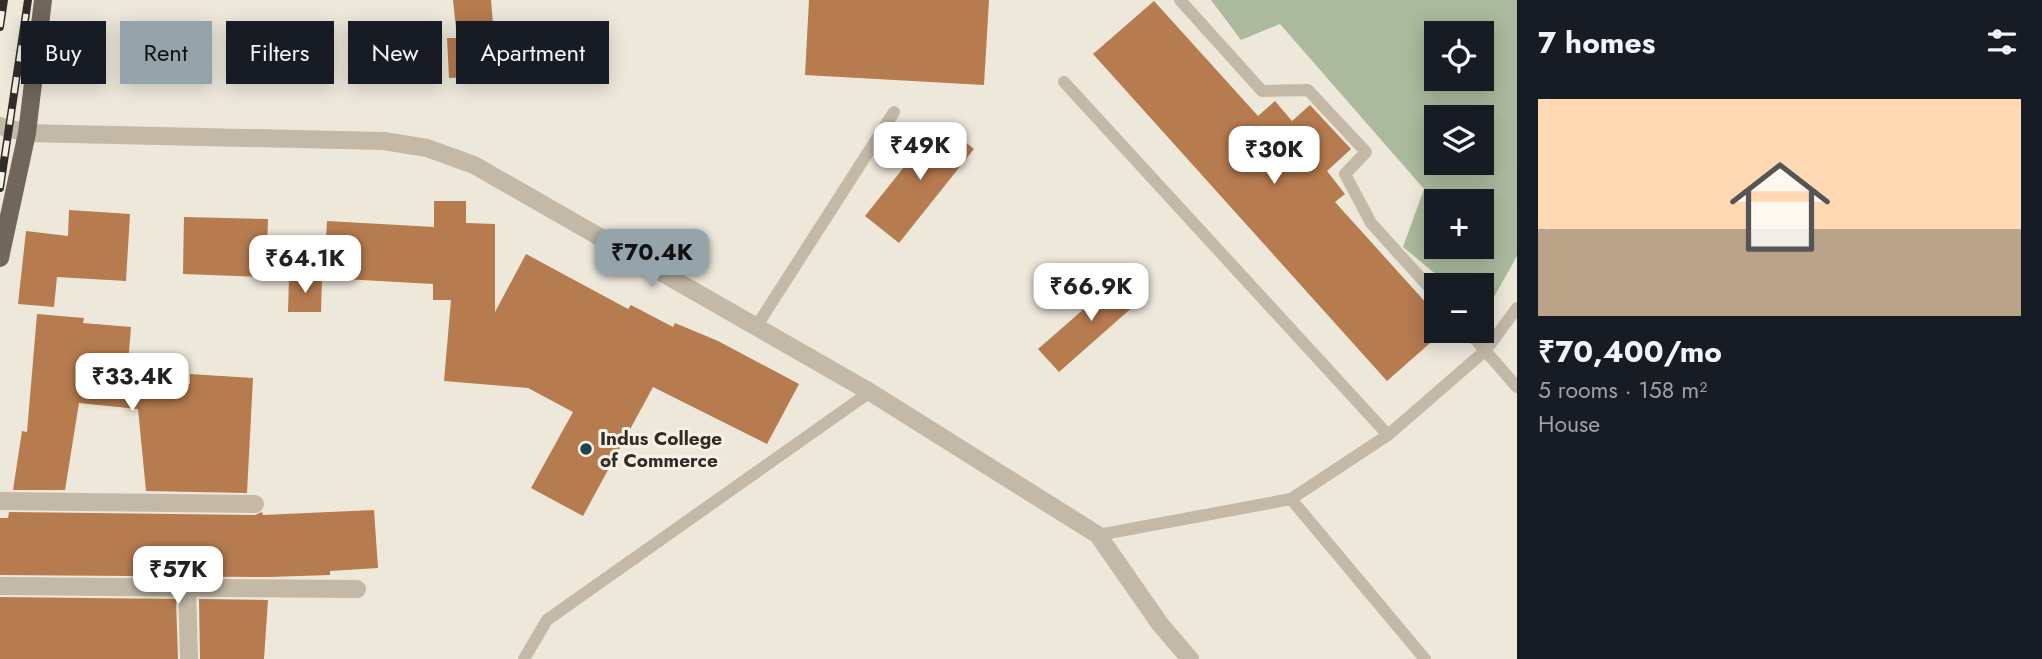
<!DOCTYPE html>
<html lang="en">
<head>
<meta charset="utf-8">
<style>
	:root { --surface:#171b24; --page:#20242c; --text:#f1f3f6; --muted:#9ea1a6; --line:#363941; --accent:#94a4aa }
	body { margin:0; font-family:Jost,sans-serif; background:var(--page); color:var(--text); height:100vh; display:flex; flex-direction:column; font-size:26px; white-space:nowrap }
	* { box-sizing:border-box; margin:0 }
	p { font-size:23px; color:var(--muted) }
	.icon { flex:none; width:38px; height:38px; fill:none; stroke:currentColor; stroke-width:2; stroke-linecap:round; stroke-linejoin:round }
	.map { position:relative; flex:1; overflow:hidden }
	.side { display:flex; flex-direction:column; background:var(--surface); width:525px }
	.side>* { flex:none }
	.banner { position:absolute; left:21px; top:21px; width:665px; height:63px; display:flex; gap:14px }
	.controls { position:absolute; left:1424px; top:21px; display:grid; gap:14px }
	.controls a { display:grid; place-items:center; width:70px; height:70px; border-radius:0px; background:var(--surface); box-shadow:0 4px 18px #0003; font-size:35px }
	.price { position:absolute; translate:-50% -60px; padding:0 16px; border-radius:14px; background:#fff; color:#222; font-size:23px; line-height:46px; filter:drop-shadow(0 2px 4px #0008) }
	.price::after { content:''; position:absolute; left:50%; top:42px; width:21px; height:16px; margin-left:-10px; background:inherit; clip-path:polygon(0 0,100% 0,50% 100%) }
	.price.on { background:var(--accent); color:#111 }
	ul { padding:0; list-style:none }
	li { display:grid; align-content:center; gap:14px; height:371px; padding:0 21px }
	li+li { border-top:2px solid var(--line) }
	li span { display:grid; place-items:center; height:217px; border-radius:0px; color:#555 }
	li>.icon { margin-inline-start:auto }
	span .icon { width:126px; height:126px; fill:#fffc; stroke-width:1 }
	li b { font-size:30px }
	h2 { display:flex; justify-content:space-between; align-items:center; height:84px; padding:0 21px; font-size:30px }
	.tag { padding:0 24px; border-radius:0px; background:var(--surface); box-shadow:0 4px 18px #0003; font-size:24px; line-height:63px }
	.tag.on { background:var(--accent); color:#111 }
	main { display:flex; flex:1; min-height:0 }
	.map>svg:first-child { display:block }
	.green { fill:#abba9c; fill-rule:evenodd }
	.building { fill:#b67b4f }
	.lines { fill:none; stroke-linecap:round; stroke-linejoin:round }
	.service { stroke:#c4b9a7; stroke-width:12 }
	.minor { stroke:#c4b9a7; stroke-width:18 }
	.tertiary { stroke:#c4b9a7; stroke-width:18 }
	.primary { stroke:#71665a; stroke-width:18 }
	.rail-casing { stroke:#312c27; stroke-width:8 }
	.rail { stroke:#f6f1e5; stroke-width:5; stroke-dasharray:16; stroke-linecap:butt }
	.poi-dot { fill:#22434d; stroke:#f6f1e5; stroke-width:2.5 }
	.labels { text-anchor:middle; stroke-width:6; stroke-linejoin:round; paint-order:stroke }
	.poi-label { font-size:19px; font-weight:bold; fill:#312c27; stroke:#f6f1e5; text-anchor:start }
</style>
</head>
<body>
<main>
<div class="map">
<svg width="1517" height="659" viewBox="0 0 1517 659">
	<rect width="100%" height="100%" fill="#ede8da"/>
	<path class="green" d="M1211 0H1517V256L1484 315 1482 285H1449L1403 247 1424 189 1280 24 1241 40ZM1437 33H1482V79H1437ZM1437 117H1482V163H1437ZM1437 201H1482V247H1437Z"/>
	<g class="building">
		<path d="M453 0H491L494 36H511L513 75 449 78 447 38H457Z"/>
		<path d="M809 0H989L984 85 805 75Z"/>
		<path d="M1154 1 1258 116 1275 101 1292 121 1310 105 1351 149 1327 171 1345 194 1335 202 1437 315V337L1387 381 1093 54Z"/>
		<path d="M940 122 974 149 899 243 865 216Z"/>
		<path d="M434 201H466V223L495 224V312L526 254 628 309 631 305 673 327 675 323 718 341 799 384 767 444 653 387 583 516 531 488 573 412 528 388 444 381 451 300H433V284L308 277 309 255H325L327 221 434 227Z"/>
		<path d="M69 210 130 214 126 281 57 277 54 307 18 304 26 231 68 236Z"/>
		<path d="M184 217 268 219 266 277 183 274Z"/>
		<path d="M1124 274 1144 297 1059 372 1038 349Z"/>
		<path d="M289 278 322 279 321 312H288Z"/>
		<path d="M37 314 84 318 83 323 131 327 127 376 190 384V374L253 378 247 493 146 491 138 409 79 403 65 490H13L22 431 27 432Z"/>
		<path d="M374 510 378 568 330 571V575L269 577 0 575V518H8L9 512 255 515 262 512 263 515Z"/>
		<path d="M0 597 176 599 178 659H0Z"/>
		<path d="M199 599 268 600 264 659H200Z"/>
	</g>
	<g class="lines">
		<g class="service">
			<path d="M1180 0 1262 91 1308 90 1366 152 1345 174 1371 223 1437 296"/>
			<path d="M1064 82 1388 435"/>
			<path d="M756 327 894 112"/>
			<path d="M1468 331 1517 387"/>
			<path d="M1291 499 1425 659"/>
			<path d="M1098 535 1291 499 1388 435 1486 350 1517 308"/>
			<path d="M524 659 547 620 870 392"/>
		</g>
		<g class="minor">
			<path d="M27 133 384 141 427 148 474 165 870 392 1098 535 1160 624 1190 659"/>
			<path d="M0 501 255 504"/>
			<path d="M0 586 357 589"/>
			<path d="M187 587 189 659"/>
		</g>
		<path class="tertiary" d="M0 126 27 133"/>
		<path class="primary" d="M0 258 27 133 43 0"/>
		<g class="rail-casing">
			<g id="rail">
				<path d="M0 27 4 0"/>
				<path d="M0 188 28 0"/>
			</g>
		</g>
		<use href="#rail" class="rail"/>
	</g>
	<circle class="poi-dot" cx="586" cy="449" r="7"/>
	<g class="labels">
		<g class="poi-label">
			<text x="600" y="445">Indus College<tspan x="600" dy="22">of Commerce</tspan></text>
		</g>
	</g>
</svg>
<div class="controls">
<a><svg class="icon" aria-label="locate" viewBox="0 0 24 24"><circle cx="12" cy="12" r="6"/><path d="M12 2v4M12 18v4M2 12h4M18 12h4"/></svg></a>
<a><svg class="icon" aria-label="layers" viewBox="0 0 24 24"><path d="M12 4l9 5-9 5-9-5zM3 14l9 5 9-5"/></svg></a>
<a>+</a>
<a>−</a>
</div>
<b class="price" style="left:920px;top:182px">₹49K</b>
<b class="price" style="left:1274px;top:186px">₹30K</b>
<b class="price on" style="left:652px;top:289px">₹70.4K</b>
<b class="price" style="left:305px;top:295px">₹64.1K</b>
<b class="price" style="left:1091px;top:323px">₹66.9K</b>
<b class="price" style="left:132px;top:413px">₹33.4K</b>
<b class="price" style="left:178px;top:606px">₹57K</b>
<div class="banner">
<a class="tag">Buy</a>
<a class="tag on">Rent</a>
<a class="tag">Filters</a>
<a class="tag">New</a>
<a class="tag">Apartment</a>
</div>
</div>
<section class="side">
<h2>7 homes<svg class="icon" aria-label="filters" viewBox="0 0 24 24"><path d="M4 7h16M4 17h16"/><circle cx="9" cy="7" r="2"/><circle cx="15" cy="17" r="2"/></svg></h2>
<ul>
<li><span style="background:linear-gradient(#ffd9b3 60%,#b9a48a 0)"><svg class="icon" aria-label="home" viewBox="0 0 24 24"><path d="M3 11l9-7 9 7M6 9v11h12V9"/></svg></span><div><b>₹70,400/mo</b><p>5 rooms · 158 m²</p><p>House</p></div></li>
</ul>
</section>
</main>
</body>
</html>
